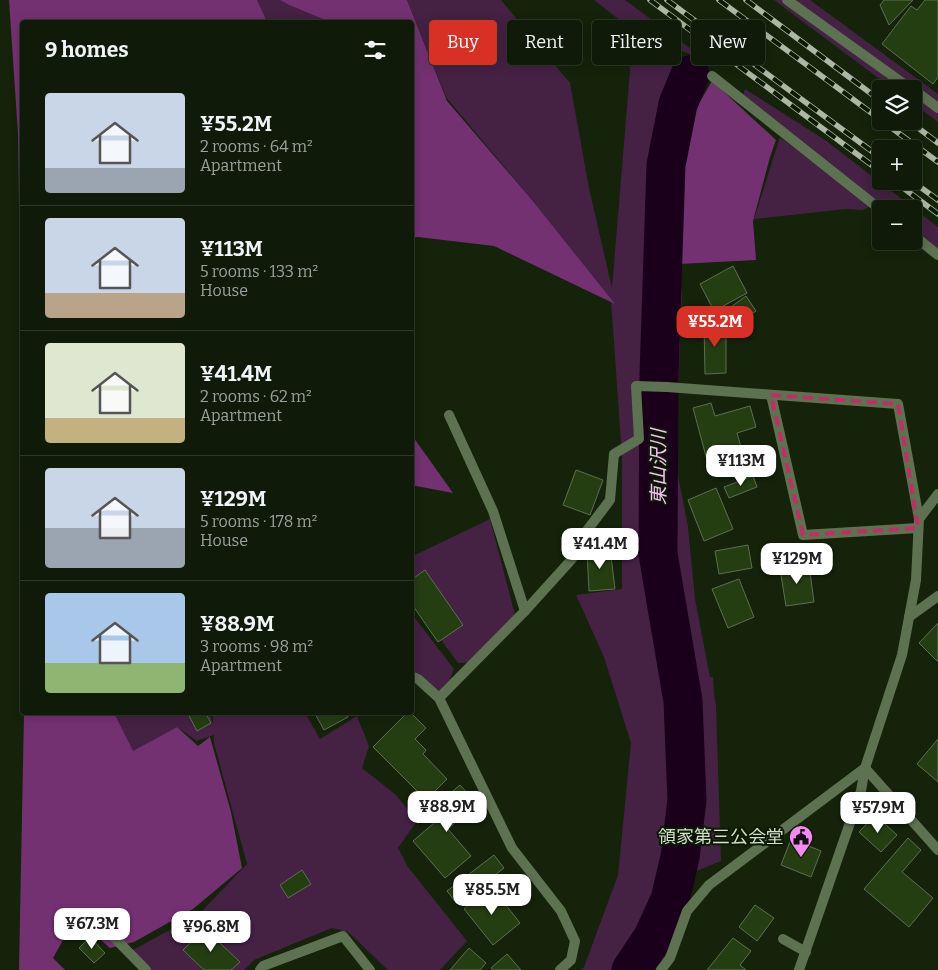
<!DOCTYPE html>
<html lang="en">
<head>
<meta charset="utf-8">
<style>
	:root { --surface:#0f1a08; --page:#182312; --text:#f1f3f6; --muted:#9ba19c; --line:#2f3829; --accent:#d93025 }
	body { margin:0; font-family:Bitter,"Noto Sans JP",serif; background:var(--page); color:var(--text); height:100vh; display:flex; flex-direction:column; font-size:19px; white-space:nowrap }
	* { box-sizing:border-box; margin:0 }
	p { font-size:16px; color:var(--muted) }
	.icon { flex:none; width:28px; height:28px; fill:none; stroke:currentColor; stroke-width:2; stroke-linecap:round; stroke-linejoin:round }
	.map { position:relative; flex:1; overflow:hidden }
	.side { position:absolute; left:20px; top:20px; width:394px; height:695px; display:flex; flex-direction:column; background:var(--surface); border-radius:5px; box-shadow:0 2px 12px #0003,0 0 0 1px var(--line) }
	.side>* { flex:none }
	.top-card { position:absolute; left:429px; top:20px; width:434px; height:45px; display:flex; gap:10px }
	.tools { position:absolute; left:872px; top:80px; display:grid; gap:10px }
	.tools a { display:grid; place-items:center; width:50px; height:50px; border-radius:5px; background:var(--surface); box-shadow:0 2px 12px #0003,0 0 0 1px var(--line); font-size:25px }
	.price { position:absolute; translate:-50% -42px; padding:0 11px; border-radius:10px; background:#fff; color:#222; font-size:16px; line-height:32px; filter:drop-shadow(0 1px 2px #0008) }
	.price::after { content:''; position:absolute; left:50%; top:30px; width:15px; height:11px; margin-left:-8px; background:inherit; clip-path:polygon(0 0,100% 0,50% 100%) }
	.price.active { background:var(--accent); color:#fff }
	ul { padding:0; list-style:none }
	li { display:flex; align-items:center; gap:15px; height:125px; padding:0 25px }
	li+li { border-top:1px solid var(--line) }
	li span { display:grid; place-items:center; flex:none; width:140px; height:100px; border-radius:5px; color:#555 }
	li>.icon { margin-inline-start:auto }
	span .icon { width:60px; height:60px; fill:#fffc; stroke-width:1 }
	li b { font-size:21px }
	h2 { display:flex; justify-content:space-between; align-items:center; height:60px; padding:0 25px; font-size:21px }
	.pill { padding:0 18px; border-radius:5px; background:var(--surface); box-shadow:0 2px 12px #0003,0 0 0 1px var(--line); font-size:18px; line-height:45px }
	.pill.active { background:var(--accent); color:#fff }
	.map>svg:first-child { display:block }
	.green { fill:#452144 }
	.forest { fill:#743172 }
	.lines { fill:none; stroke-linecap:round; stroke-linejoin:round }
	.river { stroke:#1b001b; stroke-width:39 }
	.building { fill:#243e12; stroke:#5d6f53 }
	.minor { stroke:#5d7250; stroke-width:10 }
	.rail-casing { stroke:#acb8a5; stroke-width:5.5 }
	.rail { stroke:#0b1a03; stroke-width:4; stroke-dasharray:11; stroke-linecap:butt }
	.marked { fill:none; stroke:#c42c66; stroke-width:4; stroke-dasharray:10 6; stroke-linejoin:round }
	.labels { text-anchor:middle; stroke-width:4; stroke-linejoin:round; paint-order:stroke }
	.poi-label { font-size:18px; fill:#d3decd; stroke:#0b1a03; text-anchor:end }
	.water-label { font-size:19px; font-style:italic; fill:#fac1f6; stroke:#0b1a03 }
</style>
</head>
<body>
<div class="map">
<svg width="938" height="970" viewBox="0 0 938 970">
	<rect width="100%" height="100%" fill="#14230a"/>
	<g class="green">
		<path d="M201 0H280L289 5 330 22H187Z"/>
		<path d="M407 0H501L570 83 589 188 612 288 631 59 617 36 708 82 672 170 679 264 682 295 678 394 673 449 688 527 695 599 710 677H713L714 695 716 705 721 861 689 874 678 907 651 970H581L584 967 618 875 631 743 604 657 576 595 622 589V457L611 300 532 200 446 97Z"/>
		<path d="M594 0H625L706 60 666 45 644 39Z"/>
		<path d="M774 0H810L938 94V122L914 104V89H893Z"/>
		<path d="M745 89 825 140 938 227V253L914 233V209H883L743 96Z"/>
		<path d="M780 137 871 206 863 210 846 209 754 219Z"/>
		<path d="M490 519 515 615 475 662 458 663 411 599V557Z"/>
		<path d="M411 613 454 669 444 694 411 674Z"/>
		<path d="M114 713H210L213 724V713H305L320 739 357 716 369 746 362 768 396 795 417 821 398 848 408 867 467 941 440 970H388L348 932 332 928 254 960 244 970H139L131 951 199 914 247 864 214 743V735L197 741 177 727 132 752Z"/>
	</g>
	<g class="forest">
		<path d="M9 0H257L267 22H22V429L18 134Z"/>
		<path d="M280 0H407L447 101 532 200 615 304 494 246 418 237 411 238V22H330L289 5Z"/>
		<path d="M712 81 776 140 770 157 753 221 756 260 679 264 674 198 675 166 693 114Z"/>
		<path d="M411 434 453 493 411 485Z"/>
		<path d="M24 713H114L133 751 177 727 198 746 210 737 231 812 242 868 193 909 134 942 110 948 93 933H67L53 958 65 970H19Z"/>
	</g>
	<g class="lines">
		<path class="river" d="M631 970 653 937 670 900 680 857 687 800 683 701 658 554 659 375 666 165 678 104 690 75"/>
	</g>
	<g class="building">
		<path d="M884 0H913L889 25 880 5Z"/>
		<path d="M925 0H938V77L933 84 882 44 911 6 917 10Z"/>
		<path d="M733 266 747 293 714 311 700 284Z"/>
		<path d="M746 296 756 311 734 326 724 312Z"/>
		<path d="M726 323V373L705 374 704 324Z"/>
		<path d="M711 403 715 416 750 406 756 427 737 433 746 465 711 475 693 408Z"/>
		<path d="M576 470 603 480 590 515 563 505Z"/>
		<path d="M753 476 757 487 729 498 724 487Z"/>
		<path d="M716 488 733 529 704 541 688 500Z"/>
		<path d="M748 545 752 568 719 574 715 551Z"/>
		<path d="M610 548 615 589 589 591 587 551Z"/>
		<path d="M809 565 814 602 786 606 780 569Z"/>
		<path d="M425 570 463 625 438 642 411 603V580Z"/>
		<path d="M739 579 754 617 728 628 712 589Z"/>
		<path d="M938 623V660L937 661 919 643Z"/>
		<path d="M187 712H205L211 723 197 731Z"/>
		<path d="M314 712H346L348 717 324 730Z"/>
		<path d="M408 712H410L426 728 415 739 426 750 423 754 447 779 426 800 373 747Z"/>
		<path d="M938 739V782L917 764Z"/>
		<path d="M460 785 477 804 448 829 471 856 445 878 413 841 441 817 433 808Z"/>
		<path d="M875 815 897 835 881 852 859 832Z"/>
		<path d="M908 838 921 850 902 872 933 898 909 927 864 889Z"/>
		<path d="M791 839 821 851 811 877 781 865Z"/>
		<path d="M494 855 504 868 457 904 447 891Z"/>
		<path d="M302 870 311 884 288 898 280 885Z"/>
		<path d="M491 886 520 923 493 945 464 909Z"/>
		<path d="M755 905 774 918 757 941 739 927Z"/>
		<path d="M205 929 240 962 231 970H204L183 950Z"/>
		<path d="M90 937 105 953 94 963 79 948Z"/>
		<path d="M733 938 751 951 740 965 746 970H707Z"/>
		<path d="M469 948 486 963 480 970H450Z"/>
		<path d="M507 954 521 970H493L491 968Z"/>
	</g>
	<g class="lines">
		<g class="minor">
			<path d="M787 0 911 89"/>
			<path d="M712 76 881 210"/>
			<path d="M914 90 938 108"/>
			<path d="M914 236 938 255"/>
			<path d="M771 395 803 535 918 528"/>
			<path d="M449 415 493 511 525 611"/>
			<path d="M909 617 938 596"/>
			<path d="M411 676 418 679 439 698 512 848 561 911 575 941 571 960 560 970"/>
			<path d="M439 698 525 611 572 559 579 541 610 500 614 454 639 439 636 386 667 387 898 404 919 519"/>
			<path d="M865 768 938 850"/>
			<path d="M62 913 97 920 146 970"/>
			<path d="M783 939 806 952"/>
			<path d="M260 970 263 966 343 936 370 970"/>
			<path d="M661 970 670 958 687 911 709 885 865 768 902 655 916 580 919 519 938 494"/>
			<path d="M799 970 861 791 865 768"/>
		</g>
		<g class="rail-casing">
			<g id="rail">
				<path d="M650 0 881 172"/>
				<path d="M667 0 881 158"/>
				<path d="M719 0 881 120"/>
				<path d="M746 0 881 101"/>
				<path d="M882 121 938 162"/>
				<path d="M909 121 938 143"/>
				<path d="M894 181 938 214"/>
				<path d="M912 181 938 200"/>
			</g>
		</g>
		<use href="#rail" class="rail"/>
	</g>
	<path class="marked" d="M771 395 898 404 918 528 803 535Z"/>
	<defs>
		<g id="civic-pin" transform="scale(1.25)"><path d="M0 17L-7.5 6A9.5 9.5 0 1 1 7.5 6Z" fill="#f489f0" stroke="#0b1a03"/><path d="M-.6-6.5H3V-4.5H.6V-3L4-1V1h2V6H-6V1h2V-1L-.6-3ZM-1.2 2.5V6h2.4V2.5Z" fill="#111"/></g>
	</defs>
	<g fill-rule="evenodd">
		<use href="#civic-pin" x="801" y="837"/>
	</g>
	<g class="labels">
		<g class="poi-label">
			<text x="784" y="843">領家第三公会堂</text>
		</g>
		<g class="water-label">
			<text transform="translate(658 467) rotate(-90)" y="7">東山沢川</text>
		</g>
	</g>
</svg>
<div class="tools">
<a><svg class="icon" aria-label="layers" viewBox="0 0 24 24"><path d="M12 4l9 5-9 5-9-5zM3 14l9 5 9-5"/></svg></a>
<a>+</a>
<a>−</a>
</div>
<b class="price active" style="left:715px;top:348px">¥55.2M</b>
<b class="price" style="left:741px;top:487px">¥113M</b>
<b class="price" style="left:600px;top:570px">¥41.4M</b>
<b class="price" style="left:797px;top:585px">¥129M</b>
<b class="price" style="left:447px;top:833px">¥88.9M</b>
<b class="price" style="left:878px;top:834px">¥57.9M</b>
<b class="price" style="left:492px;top:916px">¥85.5M</b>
<b class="price" style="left:92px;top:950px">¥67.3M</b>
<b class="price" style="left:211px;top:953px">¥96.8M</b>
<div class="top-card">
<a class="pill active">Buy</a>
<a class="pill">Rent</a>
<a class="pill">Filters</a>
<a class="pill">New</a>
</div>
<section class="side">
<h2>9 homes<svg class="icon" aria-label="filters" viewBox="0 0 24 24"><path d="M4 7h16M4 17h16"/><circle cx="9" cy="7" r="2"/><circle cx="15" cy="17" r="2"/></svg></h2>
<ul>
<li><span style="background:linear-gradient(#c9d6e8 75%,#9aa5b1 0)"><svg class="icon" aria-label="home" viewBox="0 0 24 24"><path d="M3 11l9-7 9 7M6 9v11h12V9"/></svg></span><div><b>¥55.2M</b><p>2 rooms · 64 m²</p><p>Apartment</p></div></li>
<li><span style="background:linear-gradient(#c9d6e8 75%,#b9a48a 0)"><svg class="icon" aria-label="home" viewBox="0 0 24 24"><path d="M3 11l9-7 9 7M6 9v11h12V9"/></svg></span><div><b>¥113M</b><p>5 rooms · 133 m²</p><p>House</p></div></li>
<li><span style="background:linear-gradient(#dfe7d0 75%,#c2b280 0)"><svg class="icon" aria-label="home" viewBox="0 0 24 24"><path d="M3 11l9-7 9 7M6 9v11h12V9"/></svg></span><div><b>¥41.4M</b><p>2 rooms · 62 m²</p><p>Apartment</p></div></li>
<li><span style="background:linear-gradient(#c9d6e8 60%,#9aa5b1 0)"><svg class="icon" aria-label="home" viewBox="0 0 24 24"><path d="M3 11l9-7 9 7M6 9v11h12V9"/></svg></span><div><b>¥129M</b><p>5 rooms · 178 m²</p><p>House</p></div></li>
<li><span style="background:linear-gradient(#a9c7e8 70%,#8fb573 0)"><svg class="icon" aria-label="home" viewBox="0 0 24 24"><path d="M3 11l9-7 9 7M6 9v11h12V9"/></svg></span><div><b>¥88.9M</b><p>3 rooms · 98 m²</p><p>Apartment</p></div></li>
</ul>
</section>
</div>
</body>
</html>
